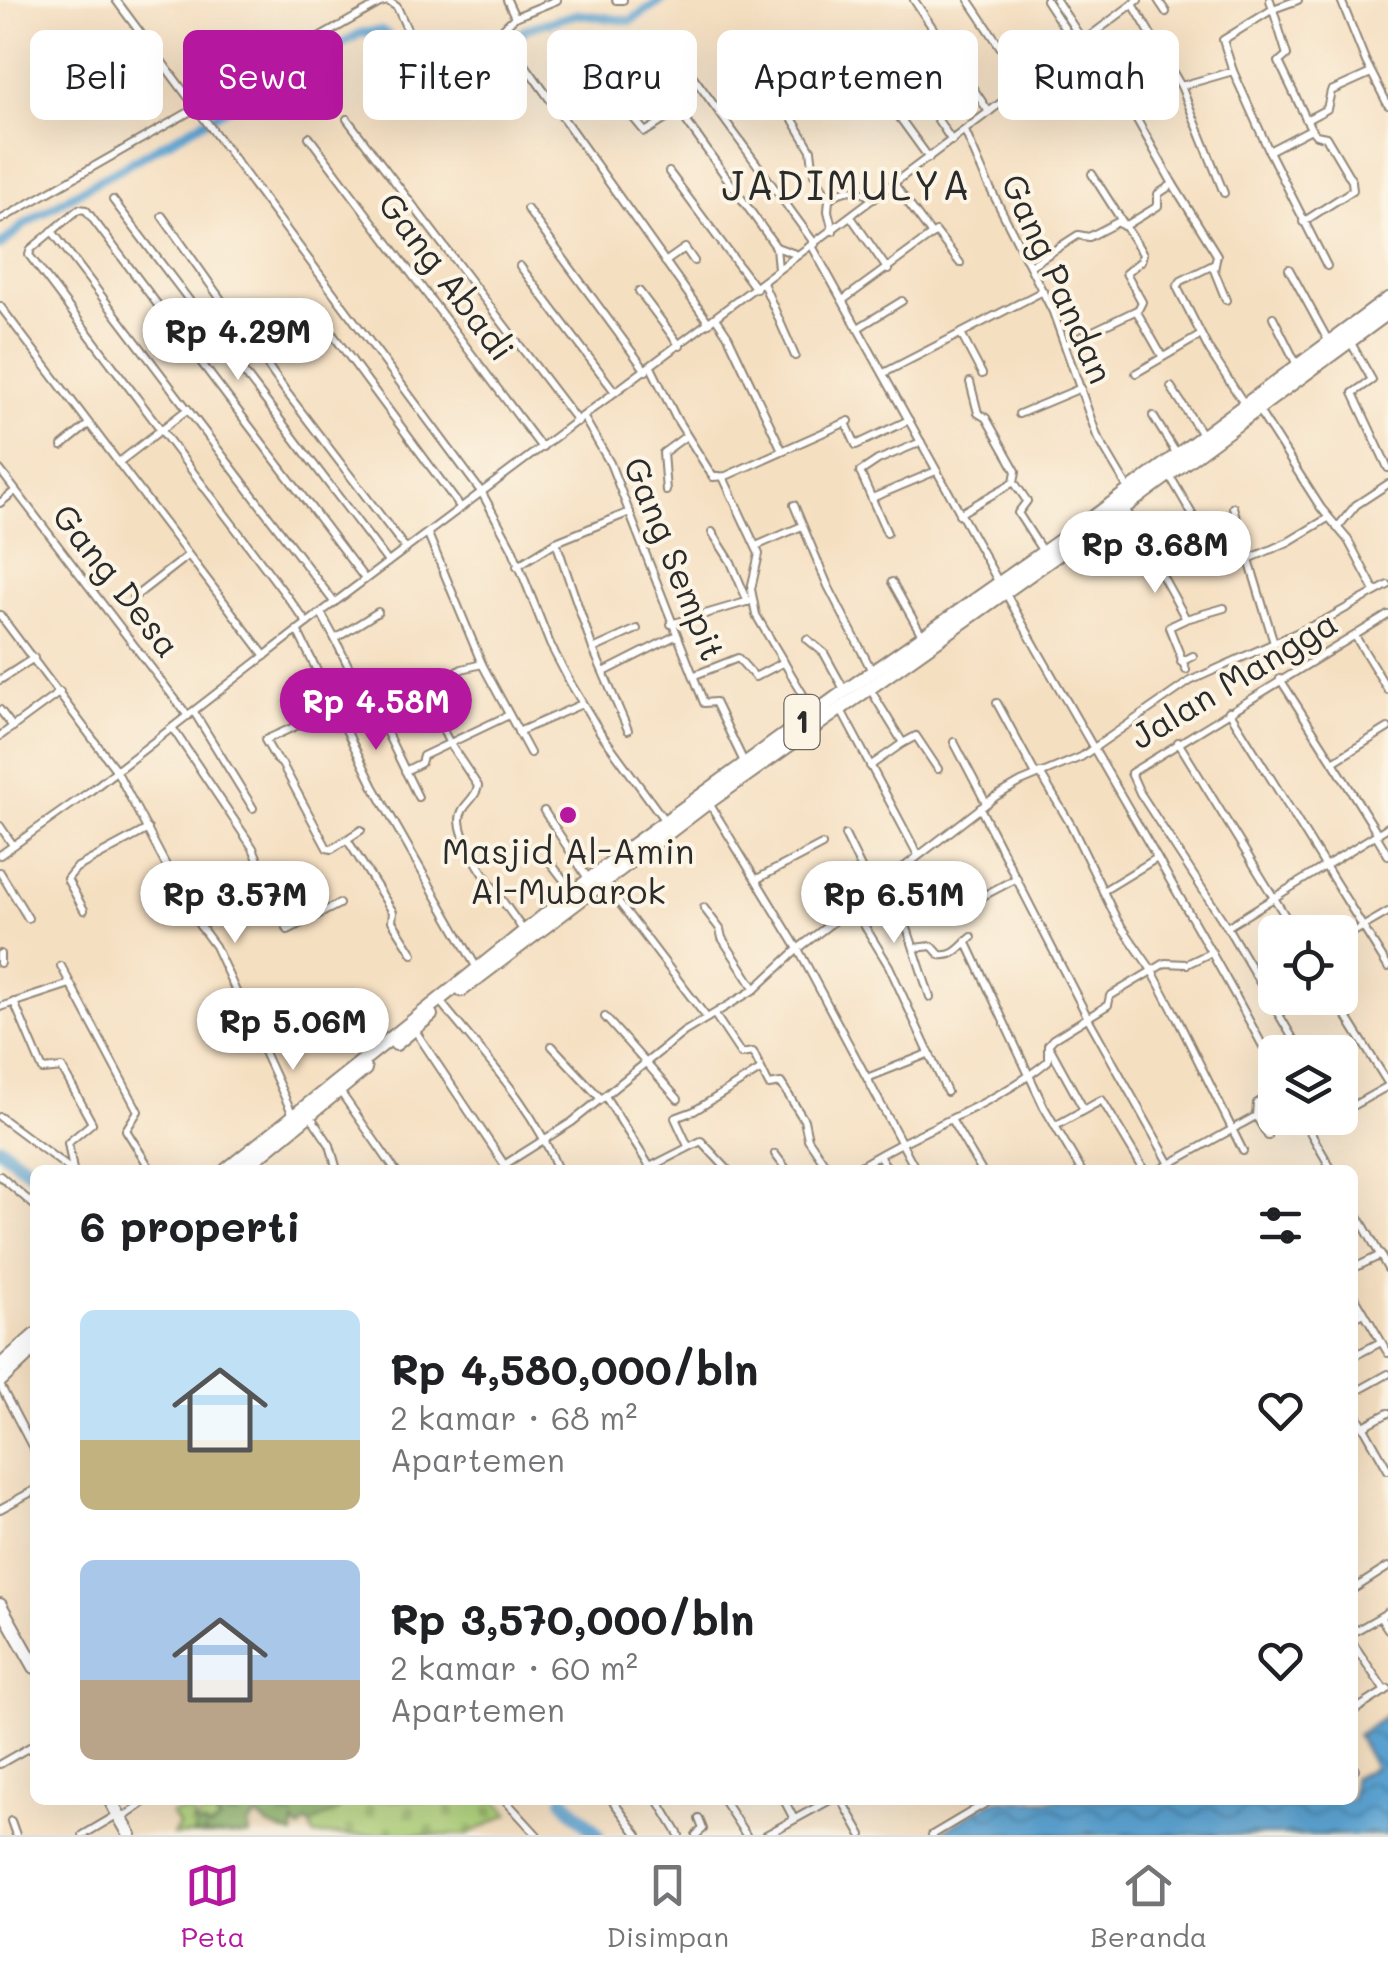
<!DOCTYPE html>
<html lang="id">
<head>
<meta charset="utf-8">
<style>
	:root { --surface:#fff; --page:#f6f6f6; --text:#202124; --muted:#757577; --line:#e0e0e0; --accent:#b5179e }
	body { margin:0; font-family:Mali,sans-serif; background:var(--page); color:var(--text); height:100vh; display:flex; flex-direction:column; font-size:38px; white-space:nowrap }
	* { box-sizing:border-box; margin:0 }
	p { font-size:32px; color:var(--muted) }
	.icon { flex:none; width:55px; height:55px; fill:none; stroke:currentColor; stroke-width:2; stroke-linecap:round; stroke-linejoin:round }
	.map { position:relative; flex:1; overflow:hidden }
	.side { position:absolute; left:30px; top:1165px; width:1328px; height:640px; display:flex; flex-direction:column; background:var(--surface); border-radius:15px; box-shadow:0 10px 40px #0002 }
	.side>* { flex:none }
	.guide { position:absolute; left:30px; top:30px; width:1330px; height:90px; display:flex; gap:20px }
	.buttons { position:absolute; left:1258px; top:915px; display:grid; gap:20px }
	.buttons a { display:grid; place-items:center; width:100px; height:100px; border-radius:15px; background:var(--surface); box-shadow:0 10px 40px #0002; font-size:50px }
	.price { position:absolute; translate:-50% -85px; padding:0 22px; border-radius:35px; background:#fff; color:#222; font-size:32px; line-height:65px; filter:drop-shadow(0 2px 5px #0008) }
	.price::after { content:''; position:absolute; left:50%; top:60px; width:30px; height:22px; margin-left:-15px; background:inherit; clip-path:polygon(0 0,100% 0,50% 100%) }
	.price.current { background:var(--accent); color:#fff }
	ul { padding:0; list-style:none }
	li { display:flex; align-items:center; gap:30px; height:250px; padding:0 50px }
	li span { display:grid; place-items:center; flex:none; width:280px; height:200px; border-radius:15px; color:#555 }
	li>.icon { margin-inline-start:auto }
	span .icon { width:120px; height:120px; fill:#fffc; stroke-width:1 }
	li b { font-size:42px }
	h2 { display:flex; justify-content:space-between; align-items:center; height:120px; padding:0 50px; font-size:42px }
	.pill { padding:0 35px; border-radius:15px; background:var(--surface); box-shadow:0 10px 40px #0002; font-size:35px; line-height:90px }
	.pill.current { background:var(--accent); color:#fff }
	.menu { display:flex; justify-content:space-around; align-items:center; height:140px; border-top:2px solid var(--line); background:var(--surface); font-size:28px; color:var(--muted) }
	.menu a { display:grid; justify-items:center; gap:5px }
	.menu .current { color:var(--accent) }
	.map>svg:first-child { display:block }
	.grass { fill:url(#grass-tufts); stroke:#6e7f54; stroke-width:2.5 }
	.forest { fill:url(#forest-firs); stroke:#5c704c; stroke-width:2.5 }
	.cemetery { fill:url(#cemetery-stones); stroke:#6e7f54; stroke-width:2.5 }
	.water { fill:url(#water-waves); stroke:#43677e; stroke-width:2.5 }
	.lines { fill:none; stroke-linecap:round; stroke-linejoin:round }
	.canal { stroke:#5ba3d2; stroke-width:9 }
	.river { stroke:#5ba3d2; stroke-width:15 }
	.street-casing { stroke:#908576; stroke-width:10 }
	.highway-casing { stroke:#908576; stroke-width:16 }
	.street { stroke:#fff; stroke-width:6 }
	.highway { stroke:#fff; stroke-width:12 }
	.poi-dot { fill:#b5179e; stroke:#fcf5e5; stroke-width:4 }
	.labels { text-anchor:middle; stroke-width:8; stroke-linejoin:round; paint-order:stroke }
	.shield { fill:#fcf5e5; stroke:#6a6863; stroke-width:2.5 }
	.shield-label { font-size:32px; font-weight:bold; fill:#2b2b2b }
	.street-label { font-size:35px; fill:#2b2b2b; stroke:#fcf5e5 }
	.poi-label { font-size:35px; fill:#2b2b2b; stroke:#fcf5e5 }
	.quarter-label { font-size:40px; letter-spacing:2.5px; fill:#2b2b2b; stroke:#fcf5e5 }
</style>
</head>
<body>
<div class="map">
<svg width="1388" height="1835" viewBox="0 0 1388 1835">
	<defs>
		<pattern id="grass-tufts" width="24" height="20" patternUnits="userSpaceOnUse" patternTransform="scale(2.5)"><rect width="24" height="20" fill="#b0d37c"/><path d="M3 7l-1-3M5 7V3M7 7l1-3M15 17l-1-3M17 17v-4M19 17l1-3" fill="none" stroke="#98b56b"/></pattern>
		<pattern id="forest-firs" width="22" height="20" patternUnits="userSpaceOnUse" patternTransform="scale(2.5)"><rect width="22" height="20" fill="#8cb56c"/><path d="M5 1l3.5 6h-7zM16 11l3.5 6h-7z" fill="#739359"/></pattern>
		<pattern id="cemetery-stones" width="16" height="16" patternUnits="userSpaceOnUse" patternTransform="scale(2.5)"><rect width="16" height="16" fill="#b0d37c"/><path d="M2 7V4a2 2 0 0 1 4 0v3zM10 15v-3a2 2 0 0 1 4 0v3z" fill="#98b56b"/></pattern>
		<pattern id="water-waves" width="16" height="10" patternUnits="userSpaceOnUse" patternTransform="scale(2.5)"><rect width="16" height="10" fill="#5ba3d2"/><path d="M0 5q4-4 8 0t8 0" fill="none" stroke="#4b85ab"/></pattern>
	</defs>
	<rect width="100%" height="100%" fill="#fcf5e5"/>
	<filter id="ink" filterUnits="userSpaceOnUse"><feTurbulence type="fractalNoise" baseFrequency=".01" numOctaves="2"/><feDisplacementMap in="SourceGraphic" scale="20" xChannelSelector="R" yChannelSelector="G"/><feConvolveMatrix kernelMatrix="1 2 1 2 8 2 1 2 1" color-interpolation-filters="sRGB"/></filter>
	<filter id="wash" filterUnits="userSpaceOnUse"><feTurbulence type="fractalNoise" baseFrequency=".0048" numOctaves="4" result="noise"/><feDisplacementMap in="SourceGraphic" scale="40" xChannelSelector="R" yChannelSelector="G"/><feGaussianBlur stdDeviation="2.25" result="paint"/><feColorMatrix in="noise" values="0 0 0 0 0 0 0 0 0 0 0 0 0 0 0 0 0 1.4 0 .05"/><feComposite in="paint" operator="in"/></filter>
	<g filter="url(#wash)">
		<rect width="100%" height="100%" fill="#f5dfc1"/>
		<path class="grass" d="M207 1800 213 1805 205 1806V1814L208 1816 213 1812 219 1822 210 1828 203 1824 193 1835H173L179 1826 171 1814 195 1808 192 1825 201 1816V1807Z"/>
		<path class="forest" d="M207 1800H338L340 1810 309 1825 306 1822 299 1830 294 1823 293 1835 269 1826 257 1816 248 1825 249 1835H193L197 1824 210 1828 220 1821 214 1807Z"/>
		<path class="cemetery" d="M338 1800H497L509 1814 467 1835H314L309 1825 339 1810 335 1801Z"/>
		<path class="water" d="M1388 1714V1835H936L994 1800H1352L1353 1777 1375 1768 1357 1735Z"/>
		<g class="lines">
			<path class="canal" d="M0 246 25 224 69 197 361 33 382 31 388 35C399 67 434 142 478 112L500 51 525 29 577 14 630 21 662 0"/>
			<g class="river">
				<path d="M0 1148 35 1174"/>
				<path d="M564 1800 597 1835"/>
			</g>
		</g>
	</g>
	<g filter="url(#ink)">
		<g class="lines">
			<g class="street-casing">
				<g id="street">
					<path d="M116 0 482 493 512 548 550 644 571 684 600 732 665 821"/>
					<path d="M507 0 515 17 557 0"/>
					<path d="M616 0H623"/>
					<path d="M914 0 989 112"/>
					<path d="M969 0 1025 84"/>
					<path d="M1046 0 1076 46"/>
					<path d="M1056 0 1083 41"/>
					<path d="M1158 0 1166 12"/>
					<path d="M1298 0 1273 9 1223 40 1233 71 1269 151 1327 266"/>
					<path d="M1341 0 1366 62 1388 105"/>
					<path d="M1133 4 1181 86 1233 71"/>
					<path d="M668 42 815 244"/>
					<path d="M579 43 618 98 653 72"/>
					<path d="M640 56 776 247 778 269"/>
					<path d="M526 66 709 323"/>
					<path d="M1181 86 1224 193"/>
					<path d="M908 92 914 89 920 93 952 141"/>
					<path d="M618 99 645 132 679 111"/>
					<path d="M783 103 811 150 814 174 829 199 828 211 833 231"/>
					<path d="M892 107 929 158"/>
					<path d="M347 119 578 422"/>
					<path d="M1306 120 1327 109 1331 91 1371 73"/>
					<path d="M965 131 987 182 1053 312 1097 436 1129 490"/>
					<path d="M309 137 542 448"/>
					<path d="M1269 151 1311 129 1279 62 1287 55 1270 0"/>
					<path d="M669 172 756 289"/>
					<path d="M1092 174 1143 254 1141 261 1126 273 1142 302 1137 312 1162 356"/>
					<path d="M894 184 932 235"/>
					<path d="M1173 184 1217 255 1214 270 1226 300"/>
					<path d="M829 199C847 187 857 188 874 199"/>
					<path d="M113 200 388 562"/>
					<path d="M527 209 646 371"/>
					<path d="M162 216 287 393 406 549"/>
					<path d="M851 217 888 270"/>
					<path d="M0 220 380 3 388 1 397 7 434 89C442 95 454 102 464 96 471 92 472 82 474 75 482 51 496 34 515 17"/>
					<path d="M1303 222 1353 190 1352 181 1326 137 1316 135 1311 129"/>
					<path d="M52 231 334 602"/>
					<path d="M812 246 998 581"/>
					<path d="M776 247 798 255"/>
					<path d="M665 262 685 248 694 261"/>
					<path d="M1215 264 1181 281 1177 287 1209 350 1245 405"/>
					<path d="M520 266 615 392"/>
					<path d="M1030 266 1078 235 1089 237 1118 222 1123 226 1127 225 1158 206V194L1173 184 1090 36"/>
					<path d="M1289 269 1329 342"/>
					<path d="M763 283 795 356"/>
					<path d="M639 291 680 346"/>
					<path d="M843 300 936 232 960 263"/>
					<path d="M0 306 265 656"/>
					<path d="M1273 317 1297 365"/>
					<path d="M716 318 728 336 782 450"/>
					<path d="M858 328 902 301"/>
					<path d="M331 332 461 508"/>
					<path d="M961 334 982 374"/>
					<path d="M1351 343 1372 380 1353 393 1388 468"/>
					<path d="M1066 344 1137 310"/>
					<path d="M651 367 676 418 713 477 726 476 849 421"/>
					<path d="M884 373 1043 291"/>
					<path d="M1136 373 1201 335"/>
					<path d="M970 382 978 413 986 418 1016 471 1014 482 1027 501 1018 513 1043 552"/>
					<path d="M1171 387 1203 436"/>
					<path d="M1259 411 1321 508 1348 540 1375 591"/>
					<path d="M1019 414 1081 388"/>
					<path d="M1153 416 1176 453"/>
					<path d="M584 418 610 463 704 703 715 702 744 762"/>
					<path d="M846 423 856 445 909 420"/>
					<path d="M62 446 89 424"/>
					<path d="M118 463 188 409"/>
					<path d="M0 470 188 716"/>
					<path d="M1170 476 1199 526"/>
					<path d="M723 477 759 554 751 589 756 615 814 713"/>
					<path d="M666 491 663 453 686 436"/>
					<path d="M872 498 936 471"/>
					<path d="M0 503 15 491"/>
					<path d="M794 505 828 586 872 671"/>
					<path d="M1233 507 1274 643"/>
					<path d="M1125 508 1186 619 1169 627 1186 670"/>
					<path d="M959 514 1014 482"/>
					<path d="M1337 528 1356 505 1388 484"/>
					<path d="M712 532 731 562 748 602"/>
					<path d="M887 533 860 472 878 460 921 442"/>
					<path d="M428 534 482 664 530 753"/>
					<path d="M556 542 593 649 628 730"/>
					<path d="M756 546 802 526"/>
					<path d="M1251 558 1288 542 1328 518"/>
					<path d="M517 566 556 542 630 512"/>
					<path d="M892 582 923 637"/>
					<path d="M1005 592C1093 752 1190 908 1275 1069"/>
					<path d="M133 598 187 556"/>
					<path d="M321 613 335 639 378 612"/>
					<path d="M0 615 116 770 192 915 215 946 293 1115"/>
					<path d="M1186 619 1224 608"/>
					<path d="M307 623 29 255 31 249 79 209 86 210 365 579"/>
					<path d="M671 624 753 600"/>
					<path d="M297 630 374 787 478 970"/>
					<path d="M1355 636 1388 690"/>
					<path d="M335 639 362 694 417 679 450 744 478 786C476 800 460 805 460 820 461 850 506 904 523 930"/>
					<path d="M807 639 824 653 846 693"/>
					<path d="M593 649 637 629"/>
					<path d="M1181 662 1193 656"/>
					<path d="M604 672 675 636"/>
					<path d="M695 675 738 658 755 677 784 662"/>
					<path d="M1280 679 1333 762"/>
					<path d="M0 680 34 658"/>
					<path d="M870 689 903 743 916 736 938 769"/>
					<path d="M423 690 462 669 482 664"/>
					<path d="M368 694 418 797"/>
					<path d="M997 703 1036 775"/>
					<path d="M334 709 265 740 276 759 282 764 327 848 332 849 361 830"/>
					<path d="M0 710 13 727"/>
					<path d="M841 710 918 855"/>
					<path d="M1229 711 1388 967"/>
					<path d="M194 712 253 808"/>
					<path d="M173 729 253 848 288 930 339 904"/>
					<path d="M518 732 582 704"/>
					<path d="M0 736 60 692"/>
					<path d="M954 742 986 803"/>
					<path d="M1178 742 1295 932"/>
					<path d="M870 766 903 743"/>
					<path d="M405 771 421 763 423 756 509 715"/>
					<path d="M1040 773 1071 825 1117 920 1151 969 1174 1012 1243 1151"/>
					<path d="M709 803 798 949 916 1170"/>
					<path d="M980 808 1088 1018 1170 1164"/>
					<path d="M544 811 589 880"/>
					<path d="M0 826 13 845"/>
					<path d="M1378 834 1333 762 1388 728"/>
					<path d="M845 835 873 892"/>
					<path d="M1376 835 1388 855"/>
					<path d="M348 841 393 912 392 921 413 954"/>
					<path d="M0 855 89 792 307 623 1138 0"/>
					<path d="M550 862 573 892"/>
					<path d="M0 872 28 918"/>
					<path d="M757 879 822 845"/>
					<path d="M886 883 907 928 930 997"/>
					<path d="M605 884 707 1018"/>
					<path d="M1103 891 1157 858"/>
					<path d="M983 896 1017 878"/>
					<path d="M853 907 889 966 947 1092"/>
					<path d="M704 908 720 929 722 938 755 989"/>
					<path d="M84 910 67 879 76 868 148 829"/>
					<path d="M200 926 223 911 270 892"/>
					<path d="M1227 927 1388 827"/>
					<path d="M1340 940 1388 912"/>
					<path d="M966 941 1044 1107 1081 1170"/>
					<path d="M914 948 932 946 940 955C956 957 961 945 972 937"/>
					<path d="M0 954V963"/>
					<path d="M61 966 138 1111 126 1130 151 1170"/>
					<path d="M1264 988 1275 980"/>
					<path d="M1335 998 1388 1083"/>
					<path d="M14 1002 43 1070 62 1068 92 1123 68 1143 73 1170"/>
					<path d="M443 1005C484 1056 534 1107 558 1170"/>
					<path d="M0 1007 70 984"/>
					<path d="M715 1015 741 1054 753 1052 769 1085 781 1083 804 1120 808 1139 829 1170"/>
					<path d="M605 1017 678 1099"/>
					<path d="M414 1029 508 1170"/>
					<path d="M552 1046 601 1099"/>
					<path d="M1050 1048 1083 1108"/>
					<path d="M1301 1052 1227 927 1140 793 1131 773 1388 615"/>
					<path d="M867 1078 930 1053"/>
					<path d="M339 1090 395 1170"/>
					<path d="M605 1096 650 1167"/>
					<path d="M1340 1113 1388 1086"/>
					<path d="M309 1114 330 1145 337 1170"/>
					<path d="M1256 1116 1268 1136"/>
					<path d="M0 1117 70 1169"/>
					<path d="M1302 1118 1332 1170"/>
					<path d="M952 1121 981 1170"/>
					<path d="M1055 1126 1102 1100 1144 1170"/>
					<path d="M688 1146 675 1118 694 1111 760 1070"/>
					<path d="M775 1154 787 1170"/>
					<path d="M879 1156 889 1170"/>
					<path d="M504 1165 572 1122 684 1032 755 989 799 948 995 797 1021 782 1081 757 1190 681 1325 620 1388 585"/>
					<path d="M650 1167 701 1141 728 1170"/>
					<path d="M854 1170C917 1129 990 1109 1048 1061V1045L1053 1039 1108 1005 1110 996 1165 963 1187 964 1212 952"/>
					<path d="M1159 1170 1256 1116 1257 1103 1275 1093"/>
					<path d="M0 1176 35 1206"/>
					<path d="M1352 1205 1388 1269"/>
					<path d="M1352 1269 1381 1255"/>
					<path d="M1352 1292 1388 1353"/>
					<path d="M1352 1319 1364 1313"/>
					<path d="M1352 1357 1381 1342"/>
					<path d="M0 1385 35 1452"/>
					<path d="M1352 1394 1388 1374"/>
					<path d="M1352 1406 1388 1470"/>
					<path d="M1364 1426 1388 1413"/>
					<path d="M0 1509 35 1490"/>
					<path d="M1352 1590 1388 1567"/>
					<path d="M1388 1612 1380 1617 1388 1629"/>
					<path d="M1352 1633 1380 1617"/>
					<path d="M1352 1642 1385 1691 1388 1689"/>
					<path d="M1352 1712 1385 1691"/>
					<path d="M0 1764 35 1744"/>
					<path d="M1352 1765 1355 1769"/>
					<path d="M505 1800 537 1835"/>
					<path d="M612 1800 638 1835"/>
					<path d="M658 1800 679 1835"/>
					<path d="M723 1800 746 1835"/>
					<path d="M784 1800 794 1819"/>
					<path d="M842 1800 862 1835"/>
					<path d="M121 1819 148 1800"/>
					<path d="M11 1821 16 1835"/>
					<path d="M83 1835 117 1815"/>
					<path d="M696 1835 703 1829 699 1819"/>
					<path d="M766 1835 830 1800"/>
					<path d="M932 1835 991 1800"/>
				</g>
			</g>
			<g class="highway-casing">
				<g id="highway">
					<path d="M462 990 709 802 1125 507 1388 313"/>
					<path d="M396 1044 431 1015"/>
					<path d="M226 1170 630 847 845 691 1088 521 1388 299"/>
					<path d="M242 1170 365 1069"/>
					<path d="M0 1366 35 1335"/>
					<path d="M0 1381 35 1348"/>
					<path d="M0 1605 35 1667"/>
					<path d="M110 1800 130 1835"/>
				</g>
			</g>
			<use href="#street" class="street"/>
			<use href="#highway" class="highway"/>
		</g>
	</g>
	<circle class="poi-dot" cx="568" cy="815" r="10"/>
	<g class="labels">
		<rect class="shield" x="784.5" y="695" width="35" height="54" rx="8"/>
		<g class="shield-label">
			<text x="802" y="733">1</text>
		</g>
		<g class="street-label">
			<text transform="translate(446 277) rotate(53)" y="12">Gang Abadi</text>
			<text transform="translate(1057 279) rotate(66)" y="12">Gang Pandan</text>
			<text transform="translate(674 559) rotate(68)" y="12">Gang Sempit</text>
			<text transform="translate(116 581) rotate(52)" y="12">Gang Desa</text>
			<text transform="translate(1234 680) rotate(-31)" y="12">Jalan Mangga</text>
		</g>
		<g class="poi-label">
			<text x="568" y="864">Masjid Al-Amin<tspan x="568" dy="40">Al-Mubarok</tspan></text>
		</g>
		<g class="quarter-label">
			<text x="847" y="200">JADIMULYA</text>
		</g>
	</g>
</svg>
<div class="buttons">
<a><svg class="icon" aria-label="locate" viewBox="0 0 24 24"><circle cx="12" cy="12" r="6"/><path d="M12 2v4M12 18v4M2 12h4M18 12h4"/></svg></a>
<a><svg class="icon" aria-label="layers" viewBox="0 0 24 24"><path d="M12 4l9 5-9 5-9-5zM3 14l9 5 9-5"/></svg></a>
</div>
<b class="price" style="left:238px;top:383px">Rp 4.29M</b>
<b class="price" style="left:1155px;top:596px">Rp 3.68M</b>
<b class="price current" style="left:376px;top:753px">Rp 4.58M</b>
<b class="price" style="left:235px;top:946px">Rp 3.57M</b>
<b class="price" style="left:894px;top:946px">Rp 6.51M</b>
<b class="price" style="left:293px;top:1073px">Rp 5.06M</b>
<div class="guide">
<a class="pill">Beli</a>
<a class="pill current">Sewa</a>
<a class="pill">Filter</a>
<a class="pill">Baru</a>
<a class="pill">Apartemen</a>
<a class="pill">Rumah</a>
</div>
<section class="side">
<h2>6 properti<svg class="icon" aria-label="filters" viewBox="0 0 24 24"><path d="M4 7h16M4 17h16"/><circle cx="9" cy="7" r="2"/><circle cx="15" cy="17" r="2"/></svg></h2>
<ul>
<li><span style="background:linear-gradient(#bfe0f5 65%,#c2b280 0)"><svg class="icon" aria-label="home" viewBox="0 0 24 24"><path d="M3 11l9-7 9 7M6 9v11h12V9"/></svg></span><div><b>Rp 4,580,000/bln</b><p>2 kamar · 68 m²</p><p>Apartemen</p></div><svg class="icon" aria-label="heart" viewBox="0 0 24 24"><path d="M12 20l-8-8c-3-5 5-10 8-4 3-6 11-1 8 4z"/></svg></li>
<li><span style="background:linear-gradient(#a9c7e8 60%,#b9a48a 0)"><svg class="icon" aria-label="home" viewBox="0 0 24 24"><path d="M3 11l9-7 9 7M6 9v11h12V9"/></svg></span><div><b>Rp 3,570,000/bln</b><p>2 kamar · 60 m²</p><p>Apartemen</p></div><svg class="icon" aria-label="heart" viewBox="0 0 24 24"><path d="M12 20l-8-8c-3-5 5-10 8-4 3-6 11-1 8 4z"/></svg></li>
</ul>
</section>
</div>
<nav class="menu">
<a class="current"><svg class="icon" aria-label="map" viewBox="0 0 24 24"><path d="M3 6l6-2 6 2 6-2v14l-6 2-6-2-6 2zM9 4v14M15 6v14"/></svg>Peta</a>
<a><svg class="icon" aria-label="saved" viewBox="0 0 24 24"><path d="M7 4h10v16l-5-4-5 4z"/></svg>Disimpan</a>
<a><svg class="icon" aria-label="home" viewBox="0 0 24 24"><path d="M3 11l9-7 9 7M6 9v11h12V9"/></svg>Beranda</a>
</nav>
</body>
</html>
